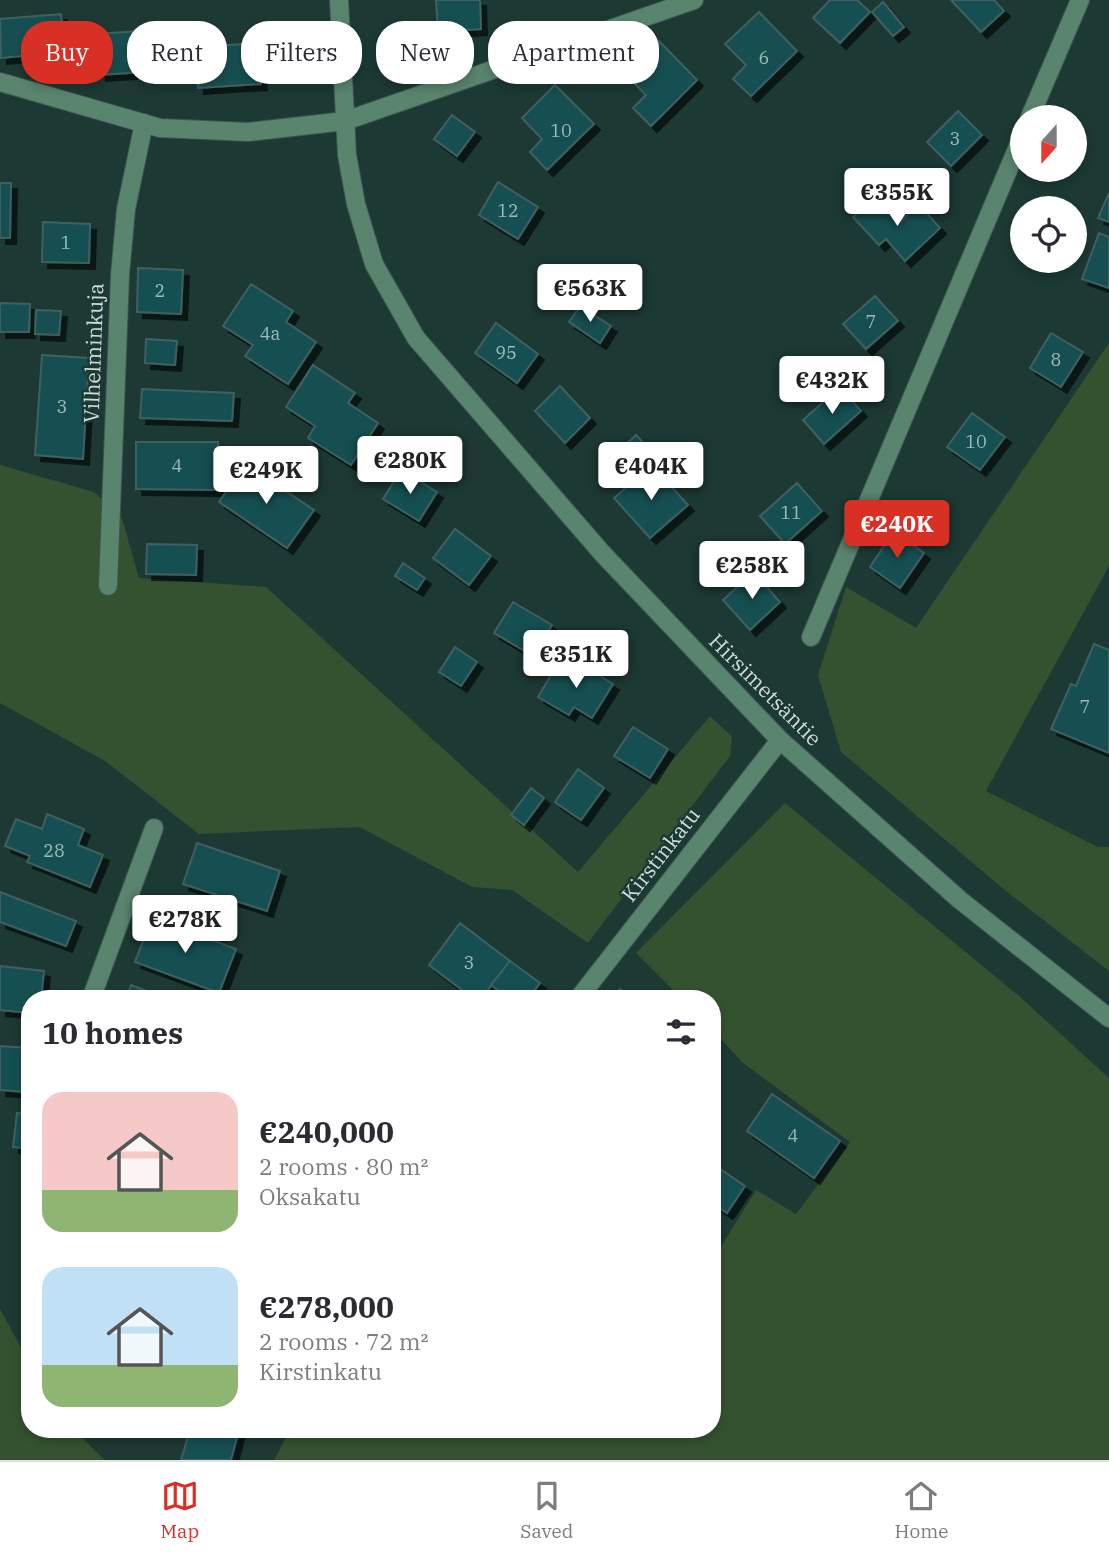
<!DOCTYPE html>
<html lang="en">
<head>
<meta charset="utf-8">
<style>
	:root { --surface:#fff; --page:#f7f7f7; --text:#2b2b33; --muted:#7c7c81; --line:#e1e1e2; --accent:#d93025 }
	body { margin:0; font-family:"IBM Plex Serif",serif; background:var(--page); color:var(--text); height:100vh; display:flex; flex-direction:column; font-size:26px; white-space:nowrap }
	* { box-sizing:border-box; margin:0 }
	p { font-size:23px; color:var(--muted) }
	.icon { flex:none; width:38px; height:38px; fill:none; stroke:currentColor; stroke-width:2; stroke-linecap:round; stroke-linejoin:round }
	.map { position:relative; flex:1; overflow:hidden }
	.side { position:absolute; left:21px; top:990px; width:700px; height:448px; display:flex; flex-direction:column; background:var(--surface); border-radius:28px; box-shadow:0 4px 10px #0003 }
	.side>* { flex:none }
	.hud { position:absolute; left:21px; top:21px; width:700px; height:63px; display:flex; gap:14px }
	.needle { width:46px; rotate:201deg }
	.tools { position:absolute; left:1010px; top:105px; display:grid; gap:14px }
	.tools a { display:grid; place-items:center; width:77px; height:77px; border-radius:50%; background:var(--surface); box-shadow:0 4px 10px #0003; font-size:35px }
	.price { position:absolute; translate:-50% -60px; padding:0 16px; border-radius:7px; background:#fff; color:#222; font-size:23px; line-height:46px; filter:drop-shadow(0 2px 4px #0008) }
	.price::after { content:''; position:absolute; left:50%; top:42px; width:21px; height:16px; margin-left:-10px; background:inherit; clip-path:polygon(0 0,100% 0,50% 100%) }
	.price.selected { background:var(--accent); color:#fff }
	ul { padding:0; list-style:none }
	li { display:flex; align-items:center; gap:21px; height:175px; padding:0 21px }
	li span { display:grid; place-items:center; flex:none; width:196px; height:140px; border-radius:21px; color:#555 }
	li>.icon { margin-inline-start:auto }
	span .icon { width:84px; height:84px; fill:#fffc; stroke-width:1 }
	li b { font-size:30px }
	h2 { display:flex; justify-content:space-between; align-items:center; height:84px; padding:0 21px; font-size:30px }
	.pill { padding:0 24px; border-radius:28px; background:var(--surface); box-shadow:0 4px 10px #0003; font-size:24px; line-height:63px }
	.pill.selected { background:var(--accent); color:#fff }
	.tabs { display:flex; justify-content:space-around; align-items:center; height:98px; border-top:2px solid var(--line); background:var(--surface); font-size:19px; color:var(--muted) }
	.tabs a { display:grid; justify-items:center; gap:4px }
	.tabs .selected { color:var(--accent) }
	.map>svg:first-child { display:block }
	.green { fill:#345230 }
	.building { fill:#164f51; stroke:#406061; stroke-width:2; filter:url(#shadow) }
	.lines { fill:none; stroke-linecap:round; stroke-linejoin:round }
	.minor-casing { stroke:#3c5751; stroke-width:20 }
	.minor { stroke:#59846d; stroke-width:18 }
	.labels { text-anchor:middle; stroke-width:5; stroke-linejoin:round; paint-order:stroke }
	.number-label { font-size:18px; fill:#9fbab7 }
	.street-label { font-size:21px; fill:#cdddd9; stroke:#1c3933 }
</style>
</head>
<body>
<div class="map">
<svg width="1109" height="1460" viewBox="0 0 1109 1460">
	<defs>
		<filter id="shadow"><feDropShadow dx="6" dy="6" stdDeviation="0" flood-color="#0009"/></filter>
	</defs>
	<rect width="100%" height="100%" fill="#1c3933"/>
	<g class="green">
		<path d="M1109 343V566L986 791 1098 847H1109V971L1006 891 841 752 818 675 846 587 916 628Z"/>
		<path d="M0 465 94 492 122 518 139 578 266 587 578 872 710 716 732 737 730 756 588 943 512 890 472 887 360 827 199 834 105 761 0 703Z"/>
		<path d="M785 803 1019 996 1109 1078V1460H274L290 1430H712V1261L756 1190 796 1214 850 1142 743 1063 712 1029V999H682L636 953Z"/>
		<path d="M0 1309 30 1364V1430H74L105 1460H0Z"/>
	</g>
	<g class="building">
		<path d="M436 0H480L481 29 438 32Z"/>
		<path d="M830 0H857L870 12 840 43 813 18Z"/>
		<path d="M951 0H994L1004 11 981 32Z"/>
		<path d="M883 2 904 27 893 36 872 12Z"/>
		<path d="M759 12 797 51 751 96 733 79 746 65 725 44Z"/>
		<path d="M61 14 65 52 1 58 0 19Z"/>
		<path d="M155 30 158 71 100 75 97 34Z"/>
		<path d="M659 41 697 80 651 126 633 108 646 95 625 74Z"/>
		<path d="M259 43 261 84 198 88 196 47Z"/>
		<path d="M555 85 594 124 547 170 530 152 542 139 522 118Z"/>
		<path d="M958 111 982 135 951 166 927 142Z"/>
		<path d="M452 115 475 132 457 156 434 139Z"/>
		<path d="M498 182 538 207 518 239 479 215Z"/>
		<path d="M0 183H11L10 238H0Z"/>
		<path d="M1109 193V222L1098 218Z"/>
		<path d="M875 197 898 224 919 204 940 228 905 261 886 239 879 245 853 217Z"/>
		<path d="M43 222 90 224 89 263 42 262Z"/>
		<path d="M1099 233 1109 237V288L1082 279Z"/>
		<path d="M138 268 183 270 181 314 137 312Z"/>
		<path d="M251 284 293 311 286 322 316 342 288 384 245 356 253 345 223 326Z"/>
		<path d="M875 296 898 321 866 349 843 324Z"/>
		<path d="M0 303 30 304 29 332H0Z"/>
		<path d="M580 306 611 326 600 343 569 322Z"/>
		<path d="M36 310 61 311 59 335 35 334Z"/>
		<path d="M496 323 538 354 517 383 475 353Z"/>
		<path d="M1051 333 1083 352 1061 387 1030 368Z"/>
		<path d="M146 339 177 341 175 365 145 363Z"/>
		<path d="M42 355 89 358 83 459 35 455Z"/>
		<path d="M313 365 355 393 348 403 378 423 351 465 308 438 315 426 286 407Z"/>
		<path d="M560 386 590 418 565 443 535 411Z"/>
		<path d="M840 387 861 411 824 444 803 420Z"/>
		<path d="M142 389 234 393 232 421 140 418Z"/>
		<path d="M972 413 1005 437 980 470 947 447Z"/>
		<path d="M636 435 651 451 623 477 608 461Z"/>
		<path d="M136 442H218V490L136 489Z"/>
		<path d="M245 464 314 510 287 548 219 502Z"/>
		<path d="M652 465 688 505 650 538 614 498Z"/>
		<path d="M401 470 437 492 419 521 383 499Z"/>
		<path d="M797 483 822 511 785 544 760 516Z"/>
		<path d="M455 529 491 556 469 585 433 558Z"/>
		<path d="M894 531 924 553 900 588 870 567Z"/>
		<path d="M147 544 197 545 196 575 146 574Z"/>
		<path d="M403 563 425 578 417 590 395 576Z"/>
		<path d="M754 572 780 602 750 630 723 600Z"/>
		<path d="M513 602 552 625 533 656 494 633Z"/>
		<path d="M1094 644 1109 650V753L1051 729 1071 684 1076 686Z"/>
		<path d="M455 647 477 662 461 686 439 672Z"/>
		<path d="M579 663 613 684 592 718 574 707 569 715 538 697 557 665 572 674Z"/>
		<path d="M633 727 668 749 650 778 614 756Z"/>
		<path d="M578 769 604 788 581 820 555 802Z"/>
		<path d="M531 788 544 798 524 825 511 815Z"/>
		<path d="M47 814 84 829 78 845 103 855 90 887 27 862 30 856 5 846 16 819 42 829Z"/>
		<path d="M197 843 280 871 267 911 183 884Z"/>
		<path d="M0 892 76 921 66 946 0 922Z"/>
		<path d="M152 918 236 949 219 993 135 962Z"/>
		<path d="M460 923 510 961 481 999H474L429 965Z"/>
		<path d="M510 961 540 983 528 999H510L491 985Z"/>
		<path d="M0 966 44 971 41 999H30V1013L0 1010Z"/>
		<path d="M131 985 167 999H126Z"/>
		<path d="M620 989 635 999H613Z"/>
		<path d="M0 1046 29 1048 25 1092 0 1090Z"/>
		<path d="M772 1094 840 1141 814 1178 747 1131Z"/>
		<path d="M17 1113 30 1114V1149L13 1147Z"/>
		<path d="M716 1166 745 1186 727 1213 712 1203V1171Z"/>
		<path d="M190 1430H239L231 1460H181Z"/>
	</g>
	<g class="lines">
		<g class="minor-casing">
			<g id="minor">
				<path d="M339 0 347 155 356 204 374 264 416 338 602 553 780 740 960 900 1109 1018"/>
				<path d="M0 82 160 128 248 132 345 121 694 0"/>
				<path d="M1030 117 1080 0"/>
				<path d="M108 586 120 275 126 209 144 123"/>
				<path d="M811 637 1022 137"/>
				<path d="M91 999 154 828"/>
				<path d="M578 999 780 740"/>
			</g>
		</g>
		<use href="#minor" class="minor"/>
	</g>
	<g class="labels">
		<g class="number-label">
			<text x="764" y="64">6</text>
			<text x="561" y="137">10</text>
			<text x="955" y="145">3</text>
			<text x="508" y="217">12</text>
			<text x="66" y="249">1</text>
			<text x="160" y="297">2</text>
			<text x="871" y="328">7</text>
			<text x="270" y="340">4a</text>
			<text x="506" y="359">95</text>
			<text x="1056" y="366">8</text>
			<text x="62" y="413">3</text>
			<text x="976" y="448">10</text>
			<text x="177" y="472">4</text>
			<text x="791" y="519">11</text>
			<text x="1085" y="713">7</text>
			<text x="54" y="857">28</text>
			<text x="469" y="969">3</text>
			<text x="793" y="1142">4</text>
		</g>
		<g class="street-label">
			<text transform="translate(94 353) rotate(-88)" y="7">Vilhelminkuja</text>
			<text transform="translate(765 690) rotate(45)" y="7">Hirsimetsäntie</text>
			<text transform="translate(661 855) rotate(-52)" y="7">Kirstinkatu</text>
		</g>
	</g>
</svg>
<div class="tools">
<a><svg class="needle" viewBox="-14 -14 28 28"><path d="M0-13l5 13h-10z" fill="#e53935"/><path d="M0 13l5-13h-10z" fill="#7c7c81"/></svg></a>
<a><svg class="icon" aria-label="locate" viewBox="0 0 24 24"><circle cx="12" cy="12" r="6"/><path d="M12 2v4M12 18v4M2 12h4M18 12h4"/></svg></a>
</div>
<b class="price" style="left:897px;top:228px">€355K</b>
<b class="price" style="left:590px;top:324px">€563K</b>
<b class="price" style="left:832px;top:416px">€432K</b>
<b class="price" style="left:410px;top:496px">€280K</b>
<b class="price" style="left:651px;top:502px">€404K</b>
<b class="price" style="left:266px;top:506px">€249K</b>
<b class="price selected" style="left:897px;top:560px">€240K</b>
<b class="price" style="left:752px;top:601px">€258K</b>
<b class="price" style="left:576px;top:690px">€351K</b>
<b class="price" style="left:185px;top:955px">€278K</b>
<div class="hud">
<a class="pill selected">Buy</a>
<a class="pill">Rent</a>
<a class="pill">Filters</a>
<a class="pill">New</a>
<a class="pill">Apartment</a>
</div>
<section class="side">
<h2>10 homes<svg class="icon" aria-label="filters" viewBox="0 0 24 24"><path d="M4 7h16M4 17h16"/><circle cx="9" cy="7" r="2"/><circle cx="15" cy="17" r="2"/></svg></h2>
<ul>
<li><span style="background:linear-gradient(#f6c9c9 70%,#8fb573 0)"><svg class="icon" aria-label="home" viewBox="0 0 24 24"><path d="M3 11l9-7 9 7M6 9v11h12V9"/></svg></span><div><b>€240,000</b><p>2 rooms · 80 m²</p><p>Oksakatu</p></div></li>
<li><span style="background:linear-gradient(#bfe0f5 70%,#8fb573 0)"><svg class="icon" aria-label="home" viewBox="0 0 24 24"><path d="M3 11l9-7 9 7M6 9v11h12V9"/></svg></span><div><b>€278,000</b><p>2 rooms · 72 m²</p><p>Kirstinkatu</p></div></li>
</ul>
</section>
</div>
<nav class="tabs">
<a class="selected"><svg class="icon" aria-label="map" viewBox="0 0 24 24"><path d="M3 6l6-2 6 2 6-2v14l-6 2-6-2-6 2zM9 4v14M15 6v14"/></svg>Map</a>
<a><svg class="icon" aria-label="saved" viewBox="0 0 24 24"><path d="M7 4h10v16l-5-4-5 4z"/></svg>Saved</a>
<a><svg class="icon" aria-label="home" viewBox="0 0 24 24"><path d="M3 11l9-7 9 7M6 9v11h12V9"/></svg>Home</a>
</nav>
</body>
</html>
